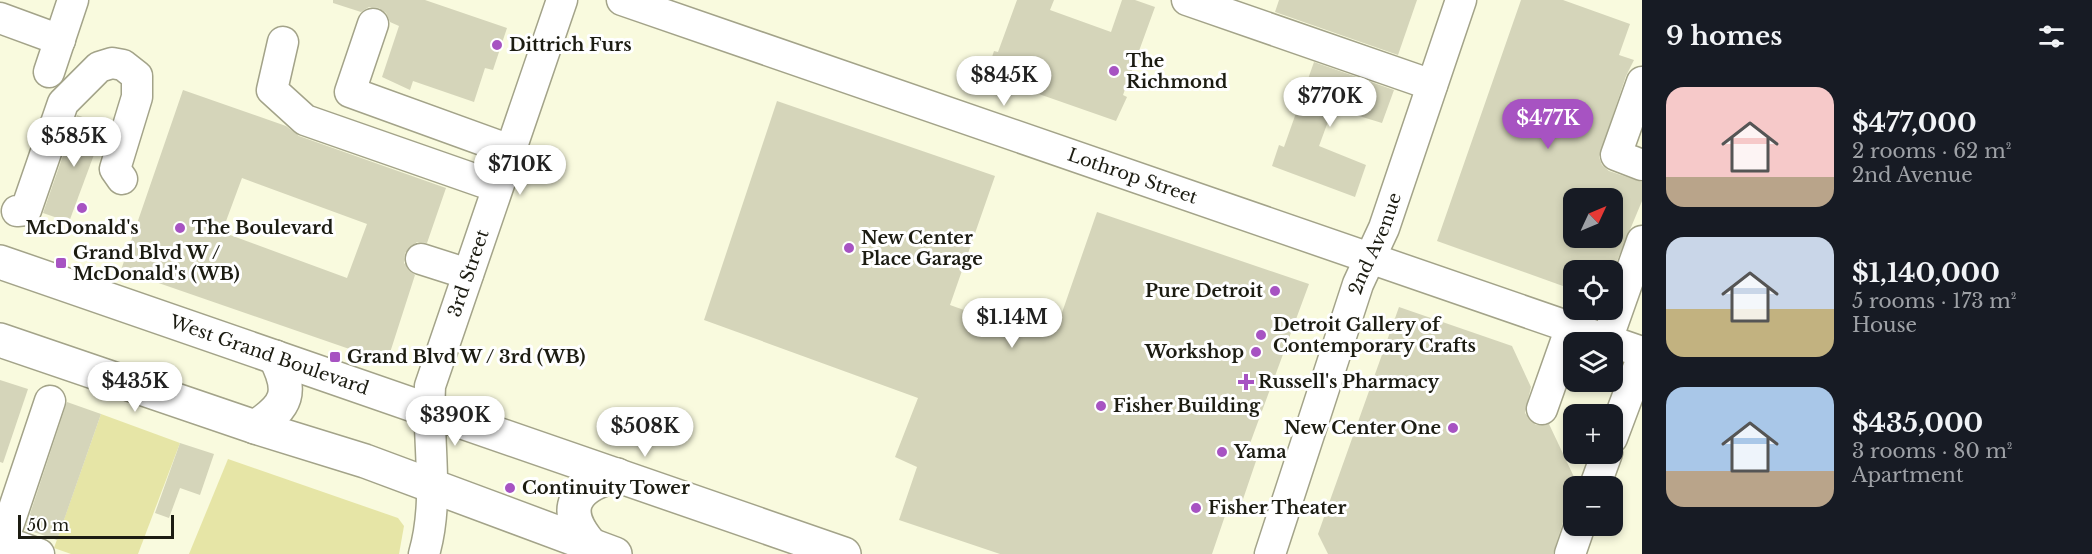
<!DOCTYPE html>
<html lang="en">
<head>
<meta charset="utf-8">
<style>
	:root { --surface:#171b24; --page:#20242c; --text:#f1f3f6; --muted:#9ea1a6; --accent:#a753c2 }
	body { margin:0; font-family:"Libre Baskerville",serif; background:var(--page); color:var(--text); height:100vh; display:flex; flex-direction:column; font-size:22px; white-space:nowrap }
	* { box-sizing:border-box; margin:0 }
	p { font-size:20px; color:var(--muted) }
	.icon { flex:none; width:33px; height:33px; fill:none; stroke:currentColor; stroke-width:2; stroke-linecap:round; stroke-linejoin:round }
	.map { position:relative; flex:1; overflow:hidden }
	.drawer { display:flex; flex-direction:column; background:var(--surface); width:450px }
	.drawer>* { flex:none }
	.needle { width:39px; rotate:46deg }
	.fabs { position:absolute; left:1563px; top:188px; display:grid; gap:12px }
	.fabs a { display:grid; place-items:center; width:60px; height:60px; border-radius:12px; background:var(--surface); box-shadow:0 3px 9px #0003; font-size:30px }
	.scale { position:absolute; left:18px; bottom:15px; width:156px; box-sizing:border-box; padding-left:6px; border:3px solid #1c1c12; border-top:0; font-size:16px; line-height:21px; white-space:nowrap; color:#1c1c12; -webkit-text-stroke:4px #fff; paint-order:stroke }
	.price { position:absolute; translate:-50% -51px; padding:0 14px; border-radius:21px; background:#fff; color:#222; font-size:20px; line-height:39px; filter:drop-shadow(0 2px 3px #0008) }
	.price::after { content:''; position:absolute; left:50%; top:36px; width:18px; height:14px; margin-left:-9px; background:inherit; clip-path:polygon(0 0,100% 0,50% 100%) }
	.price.selected { background:var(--accent); color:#fff }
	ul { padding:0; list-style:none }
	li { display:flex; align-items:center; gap:18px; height:150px; padding:0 24px }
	li span { display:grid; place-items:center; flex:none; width:168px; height:120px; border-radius:18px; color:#555 }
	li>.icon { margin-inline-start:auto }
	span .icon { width:72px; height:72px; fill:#fffc; stroke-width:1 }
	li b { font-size:26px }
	h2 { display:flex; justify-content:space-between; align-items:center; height:72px; padding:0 24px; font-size:26px }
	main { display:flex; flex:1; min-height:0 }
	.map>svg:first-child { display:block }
	.green { fill:#e6e5a6 }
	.building { fill:#d5d5ba; fill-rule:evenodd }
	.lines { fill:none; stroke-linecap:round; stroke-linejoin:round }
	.minor-casing { stroke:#a3a389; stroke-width:33 }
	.major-casing { stroke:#a3a389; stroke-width:36 }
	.minor { stroke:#fff; stroke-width:30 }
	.major { stroke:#fff; stroke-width:33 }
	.poi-dot { fill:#a753c2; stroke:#fff; stroke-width:2 }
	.labels { text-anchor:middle; stroke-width:6; stroke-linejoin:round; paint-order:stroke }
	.poi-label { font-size:18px; font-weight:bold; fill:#1c1c12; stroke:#fff; text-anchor:start }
	.street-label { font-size:18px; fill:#1c1c12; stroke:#fff }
</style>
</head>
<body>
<main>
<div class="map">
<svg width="1642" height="554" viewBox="0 0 1642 554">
	<rect width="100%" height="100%" fill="#f9fade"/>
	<g class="green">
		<path d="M101 414 180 443 138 554H71L54 548Z"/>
		<path d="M228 459 398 518 404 526 399 554H189Z"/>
	</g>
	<g class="building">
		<path d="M333 0H425L507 28 493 70 485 68 474 102 413 81 410 90 382 77 399 26 390 22 386 13 379 8 369 7 361 12 333 3Z"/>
		<path d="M1017 0H1054L1050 10 1111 32 1122 0H1135L1155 7 1123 95 1127 97 1116 121 990 77 992 71 988 69 994 51 998 52Z"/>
		<path d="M1279 0H1417L1398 55 1275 12Z"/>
		<path d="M1521 0H1563L1630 24 1619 55 1634 60 1626 76 1599 157 1602 165 1609 171 1642 182V201L1612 273V270H1574V290L1437 241ZM1574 198H1612V237H1574Z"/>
		<path d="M1314 62 1394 90 1382 123 1333 108 1319 146 1366 165 1355 197 1272 166 1279 145 1284 147Z"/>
		<path d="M183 90 286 126 299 136 446 188 427 243 417 242 405 253 404 263 415 275 387 362 121 270ZM242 178 367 224 347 278 222 232Z"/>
		<path d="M777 101 995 176 950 305 989 319 995 303 1057 327 1097 212 1309 284 1245 457 1256 461 1239 511 1228 507 1212 554H1000L899 520 917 467 895 457 918 398 704 320Z"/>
		<path d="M77 115 105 125 69 222 43 213Z"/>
		<path d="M1399 307 1512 346 1531 387 1525 413 1536 425 1549 424 1574 477V510L1564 519 1553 554H1328L1318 534Z"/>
		<path d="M0 380 28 389 3 463 0 462Z"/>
		<path d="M67 402 101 414 57 540 25 529Z"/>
		<path d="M180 443 214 454 200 495 180 488 169 518 155 513Z"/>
	</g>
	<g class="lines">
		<g class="minor-casing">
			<g id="minor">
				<path id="s1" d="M622 0 1642 352"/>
				<path d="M1187 0 1432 85"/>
				<path d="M0 18 60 40"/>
				<path d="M373 24 350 92 510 150"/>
				<path d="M283 42 272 90 305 120 497 187"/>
				<path d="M49 72 73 0"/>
				<path d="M1642 82 1616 155 1642 165"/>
				<path d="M17 211 26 210 63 103 99 67 112 63 123 65 137 76V97L115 169 122 179"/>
				<path d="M421 259 468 274"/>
				<path d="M1607 340 1642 241"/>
				<path d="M1542 409 1571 327"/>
				<path d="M1612 438 1642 358"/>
				<path d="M1595 486 1607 453"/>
				<path d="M0 540 39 554"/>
				<path d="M3 541 50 401"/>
				<path id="s2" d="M424 554C440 499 427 442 430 386L562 0"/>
				<path id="s3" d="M1270 554 1358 284 1384 228 1461 0"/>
				<path d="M1570 554 1580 525"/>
			</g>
		</g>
		<g class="major-casing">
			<g id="major">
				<path id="s4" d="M0 262 844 554"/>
				<path d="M0 340 255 427 365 461 615 554"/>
				<path d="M255 427C288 406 293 392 275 357"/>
				<path d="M591 545C559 508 575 487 617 475"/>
			</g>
		</g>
		<use href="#minor" class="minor"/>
		<use href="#major" class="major"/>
	</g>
	<g class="poi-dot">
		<circle cx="497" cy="45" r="6"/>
		<circle cx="1114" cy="71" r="6"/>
		<circle cx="82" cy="208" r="6"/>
		<circle cx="180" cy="228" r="6"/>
		<circle cx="849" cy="248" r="6"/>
		<rect x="55" y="257" width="12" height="12" rx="3"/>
		<circle cx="1275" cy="291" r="6"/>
		<circle cx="1261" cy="335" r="6"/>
		<circle cx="1256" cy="352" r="6"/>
		<rect x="329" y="351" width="12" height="12" rx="3"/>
		<path d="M1243 373h6v6h6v6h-6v6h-6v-6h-6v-6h6z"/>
		<circle cx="1101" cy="406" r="6"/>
		<circle cx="1453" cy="428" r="6"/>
		<circle cx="1222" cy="452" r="6"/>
		<circle cx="510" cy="488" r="6"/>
		<circle cx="1196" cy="508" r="6"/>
	</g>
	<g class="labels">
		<g class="poi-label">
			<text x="509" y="51">Dittrich Furs</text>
			<text x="1126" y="67">The<tspan x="1126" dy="21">Richmond</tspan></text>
			<text x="82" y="234" text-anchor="middle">McDonald's</text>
			<text x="192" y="234">The Boulevard</text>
			<text x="861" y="244">New Center<tspan x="861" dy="21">Place Garage</tspan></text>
			<text x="73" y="259">Grand Blvd W /<tspan x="73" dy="21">McDonald's (WB)</tspan></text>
			<text x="1263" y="297" text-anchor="end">Pure Detroit</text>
			<text x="1273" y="331">Detroit Gallery of<tspan x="1273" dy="21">Contemporary Crafts</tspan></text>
			<text x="1244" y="358" text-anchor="end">Workshop</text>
			<text x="347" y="363">Grand Blvd W / 3rd (WB)</text>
			<text x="1258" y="388">Russell's Pharmacy</text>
			<text x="1113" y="412">Fisher Building</text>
			<text x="1441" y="434" text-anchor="end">New Center One</text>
			<text x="1234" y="458">Yama</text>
			<text x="522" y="494">Continuity Tower</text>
			<text x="1208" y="514">Fisher Theater</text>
		</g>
		<g class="street-label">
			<text dy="6" stroke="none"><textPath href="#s1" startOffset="540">Lothrop Street</textPath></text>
			<text dy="6" stroke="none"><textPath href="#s3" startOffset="328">2nd Avenue</textPath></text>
			<text dy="6" stroke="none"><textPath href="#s2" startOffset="288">3rd Street</textPath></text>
			<text dy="6" stroke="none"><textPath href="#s4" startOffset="285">West Grand Boulevard</textPath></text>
		</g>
	</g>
</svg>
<div class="fabs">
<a><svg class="needle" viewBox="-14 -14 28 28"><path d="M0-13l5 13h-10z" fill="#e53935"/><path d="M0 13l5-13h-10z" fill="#9ea1a6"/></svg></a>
<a><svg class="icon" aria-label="locate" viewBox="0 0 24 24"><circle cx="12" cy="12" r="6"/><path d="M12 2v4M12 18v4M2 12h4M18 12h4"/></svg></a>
<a><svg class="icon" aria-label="layers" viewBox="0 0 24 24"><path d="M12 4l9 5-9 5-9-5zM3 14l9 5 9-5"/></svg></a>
<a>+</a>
<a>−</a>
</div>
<div class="scale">50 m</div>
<b class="price" style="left:1004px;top:107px">$845K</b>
<b class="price" style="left:1330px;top:128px">$770K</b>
<b class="price selected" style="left:1548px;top:150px">$477K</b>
<b class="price" style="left:74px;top:168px">$585K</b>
<b class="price" style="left:520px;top:196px">$710K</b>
<b class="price" style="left:1012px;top:349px">$1.14M</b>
<b class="price" style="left:135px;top:413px">$435K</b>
<b class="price" style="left:455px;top:447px">$390K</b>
<b class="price" style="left:645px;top:458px">$508K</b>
</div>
<section class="drawer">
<h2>9 homes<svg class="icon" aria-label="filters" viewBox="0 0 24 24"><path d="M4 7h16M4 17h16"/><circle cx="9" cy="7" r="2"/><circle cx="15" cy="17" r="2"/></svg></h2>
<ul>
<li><span style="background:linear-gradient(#f6c9c9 75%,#b9a48a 0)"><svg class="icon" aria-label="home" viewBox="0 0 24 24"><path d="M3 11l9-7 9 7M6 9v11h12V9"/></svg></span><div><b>$477,000</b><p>2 rooms · 62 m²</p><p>2nd Avenue</p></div></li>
<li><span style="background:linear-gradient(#c9d6e8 60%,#c2b280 0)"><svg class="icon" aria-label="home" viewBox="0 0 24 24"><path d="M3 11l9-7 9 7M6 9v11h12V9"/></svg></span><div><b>$1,140,000</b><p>5 rooms · 173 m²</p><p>House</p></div></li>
<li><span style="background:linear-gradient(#a9c7e8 70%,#b9a48a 0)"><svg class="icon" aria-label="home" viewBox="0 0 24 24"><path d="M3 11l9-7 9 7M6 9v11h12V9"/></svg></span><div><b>$435,000</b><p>3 rooms · 80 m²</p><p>Apartment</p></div></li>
</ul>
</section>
</main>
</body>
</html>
